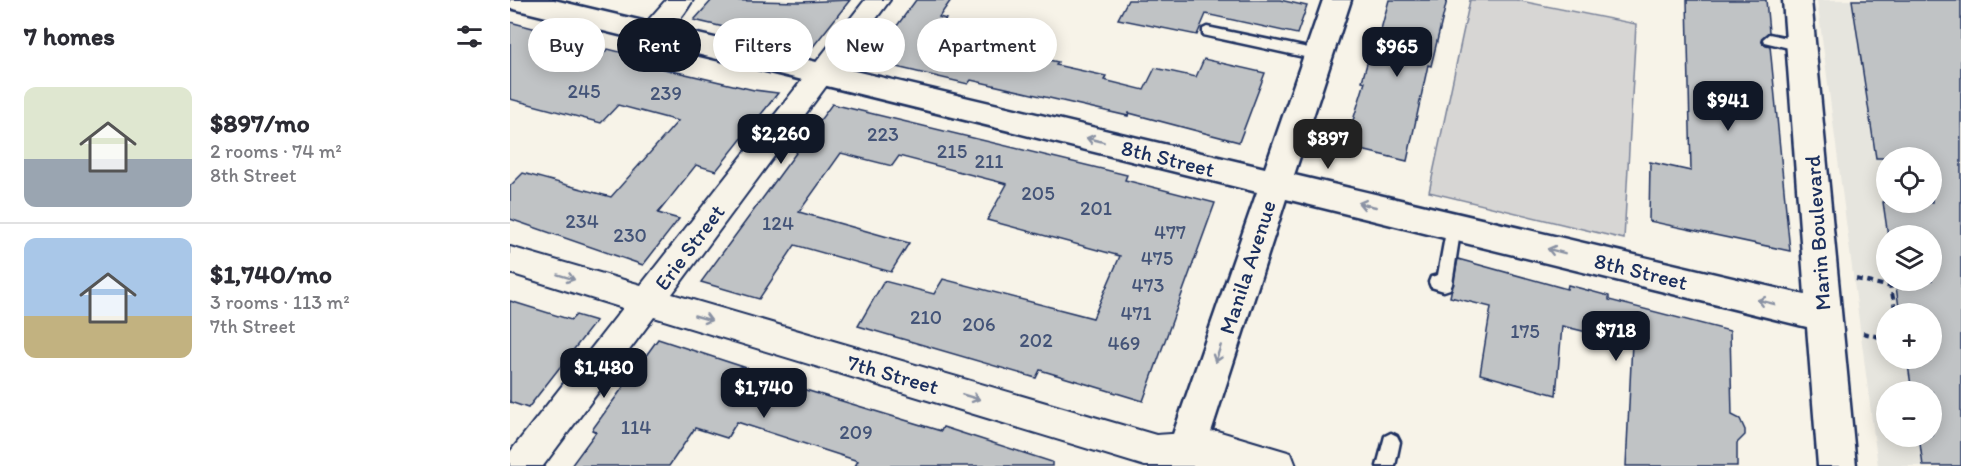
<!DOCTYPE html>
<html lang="en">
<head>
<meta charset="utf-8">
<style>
	:root { --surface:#fff; --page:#f2f2f3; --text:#2b2b33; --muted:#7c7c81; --line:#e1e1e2; --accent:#111827 }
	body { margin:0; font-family:Itim,sans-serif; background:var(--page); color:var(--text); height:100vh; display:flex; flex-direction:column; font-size:22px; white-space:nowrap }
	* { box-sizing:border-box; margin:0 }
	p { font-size:20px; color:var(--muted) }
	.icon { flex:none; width:33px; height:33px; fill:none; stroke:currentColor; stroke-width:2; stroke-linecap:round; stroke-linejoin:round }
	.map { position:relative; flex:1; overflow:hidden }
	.sheet { display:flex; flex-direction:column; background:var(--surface); width:510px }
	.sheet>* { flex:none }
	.hud { position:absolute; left:18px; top:18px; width:570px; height:54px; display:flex; gap:12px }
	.controls { position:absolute; left:1366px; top:147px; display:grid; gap:12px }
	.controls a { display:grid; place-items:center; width:66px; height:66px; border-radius:50%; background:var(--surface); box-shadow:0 3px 15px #0003; font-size:30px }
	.price { position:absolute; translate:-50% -51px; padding:0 14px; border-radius:12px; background:var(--accent); color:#fff; font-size:20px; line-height:39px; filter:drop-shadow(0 2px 3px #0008) }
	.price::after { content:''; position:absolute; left:50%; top:36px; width:18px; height:14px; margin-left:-9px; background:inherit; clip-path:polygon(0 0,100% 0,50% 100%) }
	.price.current { background:#222; color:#fff }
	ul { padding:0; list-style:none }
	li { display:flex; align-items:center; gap:18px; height:150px; padding:0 24px }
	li+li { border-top:2px solid var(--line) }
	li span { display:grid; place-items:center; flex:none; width:168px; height:120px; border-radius:12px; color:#555 }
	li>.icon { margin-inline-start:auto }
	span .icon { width:72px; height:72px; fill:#fffc; stroke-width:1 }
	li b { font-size:26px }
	h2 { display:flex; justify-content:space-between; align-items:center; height:72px; padding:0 24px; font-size:26px }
	.tag { padding:0 21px; border-radius:27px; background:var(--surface); box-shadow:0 3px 15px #0003; font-size:21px; line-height:54px }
	.tag.current { background:var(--accent); color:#fff }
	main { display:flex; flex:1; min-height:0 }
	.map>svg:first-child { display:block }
	.built { fill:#e6e5de; fill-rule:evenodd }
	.green { fill:#d7d6d4; stroke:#798299; stroke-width:1.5 }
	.building { fill:#c0c3c5; stroke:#1b2f5e; stroke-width:1.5 }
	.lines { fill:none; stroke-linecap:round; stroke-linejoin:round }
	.lane-casing { stroke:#1b2f5e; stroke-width:5 }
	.street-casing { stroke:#1b2f5e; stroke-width:4 }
	.secondary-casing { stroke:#1b2f5e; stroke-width:5 }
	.path { stroke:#1b2f5e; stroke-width:4; stroke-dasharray:6 4.5; stroke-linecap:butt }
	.lane { fill:#f7f3e8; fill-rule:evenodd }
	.street { fill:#f7f3e8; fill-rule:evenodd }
	.secondary { fill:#f7f3e8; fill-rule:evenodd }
	.oneway { stroke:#8991a3 }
	.labels { text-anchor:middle; stroke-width:4.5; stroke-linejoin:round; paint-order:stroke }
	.number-label { font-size:20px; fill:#445478 }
	.street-label { font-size:22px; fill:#1b2f5e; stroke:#f7f3e8 }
</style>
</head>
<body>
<main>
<section class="sheet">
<h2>7 homes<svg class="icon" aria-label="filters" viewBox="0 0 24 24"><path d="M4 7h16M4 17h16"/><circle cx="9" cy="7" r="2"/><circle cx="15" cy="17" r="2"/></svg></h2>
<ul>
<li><span style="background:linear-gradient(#dfe7d0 60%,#9aa5b1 0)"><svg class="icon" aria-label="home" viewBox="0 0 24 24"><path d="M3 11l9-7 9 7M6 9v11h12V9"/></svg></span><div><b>$897/mo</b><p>2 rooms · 74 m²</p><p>8th Street</p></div></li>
<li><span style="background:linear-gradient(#a9c7e8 65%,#c2b280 0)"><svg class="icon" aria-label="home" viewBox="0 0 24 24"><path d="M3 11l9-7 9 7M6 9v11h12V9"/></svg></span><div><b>$1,740/mo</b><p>3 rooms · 113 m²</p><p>7th Street</p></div></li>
</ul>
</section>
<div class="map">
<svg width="1451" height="466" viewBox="0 0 1451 466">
	<rect width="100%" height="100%" fill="#f7f3e8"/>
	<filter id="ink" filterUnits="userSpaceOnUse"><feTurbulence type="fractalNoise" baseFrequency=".0167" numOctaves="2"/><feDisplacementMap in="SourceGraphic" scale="12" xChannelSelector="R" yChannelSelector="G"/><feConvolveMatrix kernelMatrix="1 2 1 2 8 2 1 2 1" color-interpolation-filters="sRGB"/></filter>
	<g filter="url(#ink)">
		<path class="built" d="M1307 0H1451V466H1368ZM1377 158H1422V202H1377ZM1377 236H1422V280H1377ZM1377 314H1422V358H1377ZM1377 392H1422V436H1377Z"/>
		<path class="green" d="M960 0H1006L1126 24 1114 239 919 192Z"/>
		<g class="building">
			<path d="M202 0 289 2 340 0 302 48 184 20Z"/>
			<path d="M406 0H441L429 17 436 19 425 35 548 62 546 65 596 76 594 80 634 90 645 68 686 77 694 59 755 73 729 142 619 113 618 116 461 80 458 84 361 61Z"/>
			<path d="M618 0H770L797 6 787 34 696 14 687 35 608 19Z"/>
			<path d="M879 0H937L921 66 918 65 897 161 835 146 855 82 852 81 863 43 867 44Z"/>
			<path d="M1177 0H1256L1259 32 1251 40 1253 44 1260 46 1280 251 1139 221 1140 162 1181 171Z"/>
			<path d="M1342 0H1451V466H1413L1409 436H1422V392H1402L1397 358H1422V314H1390L1385 280H1422V236H1378L1373 202H1422V158H1366Z"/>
			<path d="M0 22 57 37 50 43 93 54 98 49 126 56 120 61 244 90 268 93 206 171 186 165 148 213 169 219 133 265 0 219V186L13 173 101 197 168 121 108 105 91 123 0 99Z"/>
			<path d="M322 104 617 175 615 180 705 203 633 401 530 370 526 378 348 326 374 281 424 294 433 279 583 318 610 256 477 220 497 184 389 156 382 166 331 153 289 212 399 243 381 272 285 245 249 299 191 282Z"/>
			<path d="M948 259 1057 289 1058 285 1099 296V300L1220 331 1222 415 1230 419 1235 430V435L1227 443V466H1116L1122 343 1052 326 1046 395 970 374 981 307 940 297Z"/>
			<path d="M0 301 61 320 66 315 86 321 18 408 0 402Z"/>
			<path d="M148 339 258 375 256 378 431 431 433 427 483 443 542 462V466H345L348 461 227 422 217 438 185 428 159 466H61L86 432 82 430Z"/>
		</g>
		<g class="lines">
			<g class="lane-casing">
				<g id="lane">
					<path d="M697 27 808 50 814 55 808 60 693 35V29Z"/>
					<path d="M1259 34 1292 41 1298 46 1292 51 1254 42 1253 39Z"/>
					<path d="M944 220 949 222 951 226 942 284 940 289 934 291 921 287 919 282 921 277 928 275 937 226 939 222Z"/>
					<path d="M881 433 887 436 890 442 885 466H867L875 436Z"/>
				</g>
			</g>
			<g class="street-casing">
				<g id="street">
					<path d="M156 0H183C173 17 152 46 131 39L127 33Z"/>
					<path d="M355 0H380L162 294 646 435 707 431 781 453 786 466H635L144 317 33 466H0V452L113 308 0 273V247L131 285Z"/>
				</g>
			</g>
			<g class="secondary-casing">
				<path id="secondary" d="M0 0H44L755 168 813 0H841L784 175 1295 295 1273 0H1301L1346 466H1308L1297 327 776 199 690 466H652L747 192 4 9 0 8Z"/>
			</g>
			<g class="path">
				<path d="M1346 279 1381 287 1386 314"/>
				<path d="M1353 333 1377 339"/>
			</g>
			<use href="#lane" class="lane"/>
			<use href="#street" class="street"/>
			<use href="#secondary" class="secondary"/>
		</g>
		<defs><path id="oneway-shaft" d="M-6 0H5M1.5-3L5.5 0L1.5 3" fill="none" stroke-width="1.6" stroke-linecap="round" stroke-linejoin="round" transform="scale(1.5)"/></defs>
		<g class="oneway">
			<use href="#oneway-shaft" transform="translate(585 140) rotate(-166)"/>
			<use href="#oneway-shaft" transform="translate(857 205) rotate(-167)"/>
			<use href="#oneway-shaft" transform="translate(1046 251) rotate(-166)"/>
			<use href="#oneway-shaft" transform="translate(56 277) rotate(17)"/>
			<use href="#oneway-shaft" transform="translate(1256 302) rotate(-166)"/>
			<use href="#oneway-shaft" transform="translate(193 318) rotate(16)"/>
			<use href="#oneway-shaft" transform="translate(708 354) rotate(108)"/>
			<use href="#oneway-shaft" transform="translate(461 397) rotate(16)"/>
		</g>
	</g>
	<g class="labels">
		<g class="number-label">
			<text x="74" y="98">245</text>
			<text x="156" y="100">239</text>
			<text x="373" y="141">223</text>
			<text x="442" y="158">215</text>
			<text x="479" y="168">211</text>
			<text x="528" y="200">205</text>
			<text x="586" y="215">201</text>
			<text x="72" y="228">234</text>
			<text x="268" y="230">124</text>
			<text x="660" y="239">477</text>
			<text x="120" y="242">230</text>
			<text x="647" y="265">475</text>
			<text x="638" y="292">473</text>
			<text x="626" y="320">471</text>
			<text x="416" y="324">210</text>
			<text x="469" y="331">206</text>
			<text x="1015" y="338">175</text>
			<text x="526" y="347">202</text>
			<text x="614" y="350">469</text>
			<text x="126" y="434">114</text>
			<text x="346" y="439">209</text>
		</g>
		<g class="street-label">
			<text transform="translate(658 158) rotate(14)" y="8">8th Street</text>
			<text transform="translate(1307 233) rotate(-94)" y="8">Marin Boulevard</text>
			<text transform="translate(179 247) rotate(-53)" y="8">Erie Street</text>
			<text transform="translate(737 267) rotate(-72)" y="8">Manila Avenue</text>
			<text transform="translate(1131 271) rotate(14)" y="8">8th Street</text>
			<text transform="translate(383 374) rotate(16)" y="8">7th Street</text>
		</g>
	</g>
</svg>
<div class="controls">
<a><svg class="icon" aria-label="locate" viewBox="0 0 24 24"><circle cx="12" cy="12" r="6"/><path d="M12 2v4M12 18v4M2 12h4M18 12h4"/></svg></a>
<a><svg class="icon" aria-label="layers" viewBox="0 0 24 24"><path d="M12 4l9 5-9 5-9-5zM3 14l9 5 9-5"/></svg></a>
<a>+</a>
<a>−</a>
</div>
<b class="price" style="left:887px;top:78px">$965</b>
<b class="price" style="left:1218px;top:132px">$941</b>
<b class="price" style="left:271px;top:165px">$2,260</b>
<b class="price current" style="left:818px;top:170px">$897</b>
<b class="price" style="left:1106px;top:362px">$718</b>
<b class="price" style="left:94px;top:399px">$1,480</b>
<b class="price" style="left:254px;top:419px">$1,740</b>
<div class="hud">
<a class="tag">Buy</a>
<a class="tag current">Rent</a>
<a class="tag">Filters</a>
<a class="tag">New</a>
<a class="tag">Apartment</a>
</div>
</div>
</main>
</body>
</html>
